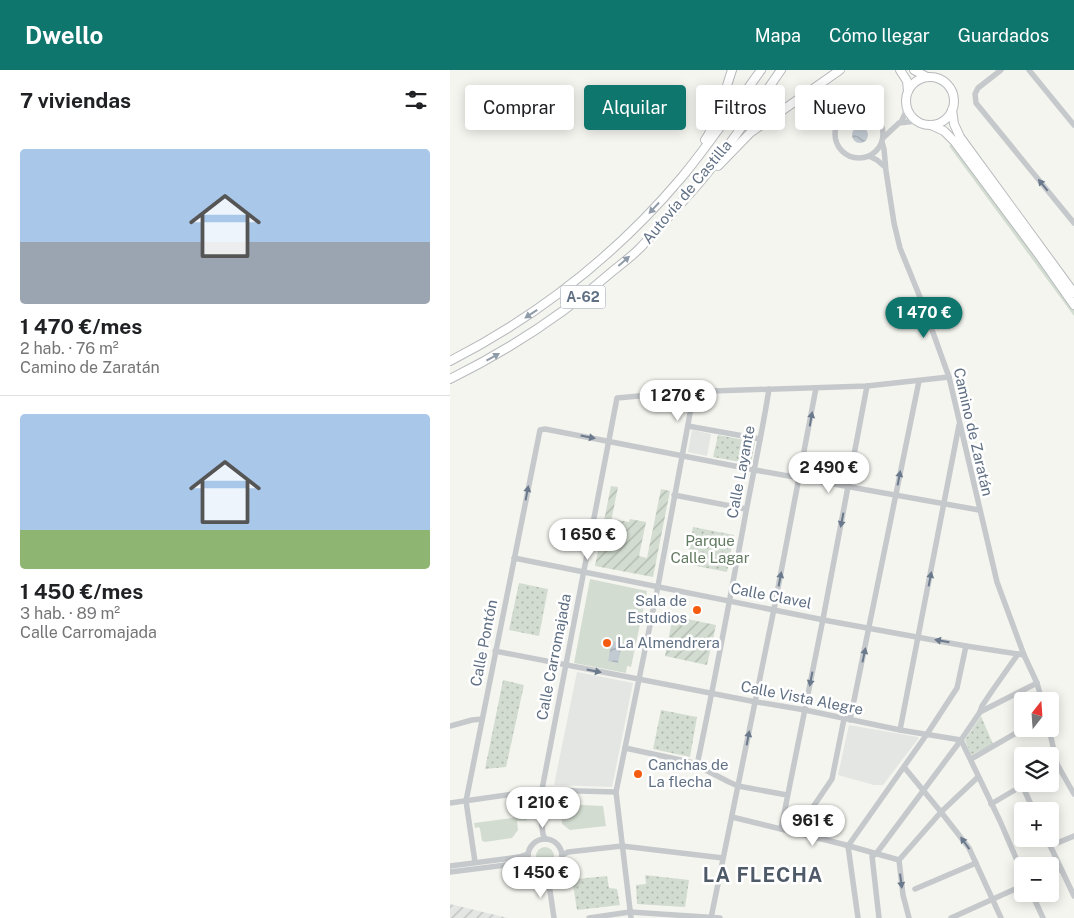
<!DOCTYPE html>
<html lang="es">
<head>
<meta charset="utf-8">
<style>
	:root { --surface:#fff; --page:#f6f6f6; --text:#202124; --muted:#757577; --line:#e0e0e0; --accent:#0f766e }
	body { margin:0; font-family:"Public Sans",sans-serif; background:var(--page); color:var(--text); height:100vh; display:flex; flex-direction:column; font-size:19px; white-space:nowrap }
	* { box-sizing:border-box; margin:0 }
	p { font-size:16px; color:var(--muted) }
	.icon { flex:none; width:28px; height:28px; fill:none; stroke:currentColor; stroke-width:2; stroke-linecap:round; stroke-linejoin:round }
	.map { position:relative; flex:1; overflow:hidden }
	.sheet { display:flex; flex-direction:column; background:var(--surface); width:450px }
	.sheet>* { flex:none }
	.banner { position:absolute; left:15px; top:15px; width:475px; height:45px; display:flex; gap:10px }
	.needle { width:32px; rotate:17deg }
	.controls { position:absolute; left:564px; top:622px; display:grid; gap:10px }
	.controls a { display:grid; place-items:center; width:45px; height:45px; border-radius:5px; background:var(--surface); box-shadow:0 2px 12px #0003; font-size:25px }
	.price { position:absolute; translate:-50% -42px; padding:0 11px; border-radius:18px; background:#fff; color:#222; font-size:16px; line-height:32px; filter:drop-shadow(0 1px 2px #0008) }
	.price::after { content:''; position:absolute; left:50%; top:30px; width:15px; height:11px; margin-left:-8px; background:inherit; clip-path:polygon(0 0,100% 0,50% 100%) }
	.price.on { background:var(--accent); color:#fff }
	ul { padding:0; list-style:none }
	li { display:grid; align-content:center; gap:10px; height:265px; padding:0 20px }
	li+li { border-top:1px solid var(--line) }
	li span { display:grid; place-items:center; height:155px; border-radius:5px; color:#555 }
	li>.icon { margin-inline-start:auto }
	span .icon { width:90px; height:90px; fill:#fffc; stroke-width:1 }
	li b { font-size:21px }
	h2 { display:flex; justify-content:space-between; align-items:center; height:60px; padding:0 20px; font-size:21px }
	.pill { padding:0 18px; border-radius:5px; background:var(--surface); box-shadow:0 2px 12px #0003; font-size:18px; line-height:45px }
	.pill.on { background:var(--accent); color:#fff }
	header { display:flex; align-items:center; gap:30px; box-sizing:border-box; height:70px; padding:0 25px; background:var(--accent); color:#fff }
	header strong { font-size:24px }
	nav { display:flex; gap:28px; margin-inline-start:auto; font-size:18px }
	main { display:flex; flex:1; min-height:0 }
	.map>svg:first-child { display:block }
	.built { fill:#e4e6e3 }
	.industrial { fill:url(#industrial-furrows) }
	.grass { fill:#d3dcd0 }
	.park { fill:url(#park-dots) }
	.garden { fill:url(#garden-furrows) }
	.water { fill:url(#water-waves) }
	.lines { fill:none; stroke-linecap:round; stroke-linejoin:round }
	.highway-casing { stroke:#b7babd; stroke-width:10 }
	.minor { stroke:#c6c9cc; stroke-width:5.5 }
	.highway { stroke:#fff; stroke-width:8 }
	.oneway { fill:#6a798b }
	.oneway2 { fill:#909ba9 }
	.poi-dot { fill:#f55c0f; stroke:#fff; stroke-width:2 }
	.labels { text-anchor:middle; stroke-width:5; stroke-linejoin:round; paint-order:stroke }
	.shield { fill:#fff; stroke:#909ba9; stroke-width:1 }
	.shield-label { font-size:14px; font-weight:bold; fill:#607084 }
	.street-label { font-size:15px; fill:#607084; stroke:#fff }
	.park-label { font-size:15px; fill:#627a60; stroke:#fff }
	.poi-label { font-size:15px; fill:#607084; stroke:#fff; text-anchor:start }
	.district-label { font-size:20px; font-weight:bold; letter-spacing:1px; fill:#4f5a68; stroke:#fff }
</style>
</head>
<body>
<header>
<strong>Dwello</strong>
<nav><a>Mapa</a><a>Cómo llegar</a><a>Guardados</a></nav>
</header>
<main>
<section class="sheet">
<h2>7 viviendas<svg class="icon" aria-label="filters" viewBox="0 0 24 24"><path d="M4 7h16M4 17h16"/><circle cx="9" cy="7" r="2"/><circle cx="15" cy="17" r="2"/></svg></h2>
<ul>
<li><span style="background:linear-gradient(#a9c7e8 60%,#9aa5b1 0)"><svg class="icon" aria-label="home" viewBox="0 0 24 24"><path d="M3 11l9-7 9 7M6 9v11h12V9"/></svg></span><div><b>1 470 €/mes</b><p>2 hab. · 76 m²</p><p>Camino de Zaratán</p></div></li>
<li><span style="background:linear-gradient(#a9c7e8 75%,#8fb573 0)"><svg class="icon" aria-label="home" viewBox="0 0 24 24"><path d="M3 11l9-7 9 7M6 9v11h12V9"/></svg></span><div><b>1 450 €/mes</b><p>3 hab. · 89 m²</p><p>Calle Carromajada</p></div></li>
</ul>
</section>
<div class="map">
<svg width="624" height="848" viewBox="0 0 624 848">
	<defs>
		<pattern id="industrial-furrows" width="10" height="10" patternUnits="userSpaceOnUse" patternTransform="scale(1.25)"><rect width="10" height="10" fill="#e4e6e3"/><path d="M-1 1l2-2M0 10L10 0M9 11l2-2" fill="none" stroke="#bcbfbe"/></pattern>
		<pattern id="park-dots" width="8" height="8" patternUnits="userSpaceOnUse" patternTransform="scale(1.25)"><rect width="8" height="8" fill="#d3dcd0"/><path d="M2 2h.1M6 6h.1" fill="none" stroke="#afb7ae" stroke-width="1.8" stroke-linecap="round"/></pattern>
		<pattern id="garden-furrows" width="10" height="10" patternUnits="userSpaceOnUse" patternTransform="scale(1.25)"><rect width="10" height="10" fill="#d3dcd0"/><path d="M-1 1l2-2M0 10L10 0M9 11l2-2" fill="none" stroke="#afb7ae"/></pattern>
		<pattern id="water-waves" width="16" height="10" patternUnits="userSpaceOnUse" patternTransform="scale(1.25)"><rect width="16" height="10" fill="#c2cbd2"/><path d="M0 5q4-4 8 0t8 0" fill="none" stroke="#a1a9b0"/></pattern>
	</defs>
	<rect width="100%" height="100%" fill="#f4f5ef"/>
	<g class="built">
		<path d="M242 360 261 364 257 386 238 382Z"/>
		<path d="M127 602 183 613 162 717 104 715Z"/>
		<path d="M399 655 468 667V669L433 715H424L388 705Z"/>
	</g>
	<path class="industrial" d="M0 834 58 848H0Z"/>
	<g class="grass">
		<path d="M502 74 624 240V246L499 76Z"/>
		<path d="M140 509 197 521 181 597 177 596 176 603 124 593Z"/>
		<path d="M110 734 153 736 156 756 120 760 112 754Z"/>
		<path d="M77 746V750L67 751 68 760 62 768 35 772 32 771 30 759 29 757 25 758 24 753Z"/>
		<circle cx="95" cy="786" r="9"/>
	</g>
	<g class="park">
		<path d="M268 365 305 372 301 394 263 387Z"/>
		<path d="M243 457 284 465 277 502 236 494Z"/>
		<path d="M69 513 98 519 89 566 59 560Z"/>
		<path d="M53 610 74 615 56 697 35 699Z"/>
		<path d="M211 640 247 647 240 687 203 679Z"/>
		<path d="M531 646 543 674 521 685 515 670Z"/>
		<path d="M195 805 239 810 235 837 187 834 186 815 196 814Z"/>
		<path d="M157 806 159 818 167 819 170 835 127 840 123 815 127 809Z"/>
	</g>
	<g class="garden">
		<path d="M161 416 168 417 159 462 165 464 168 450 179 452 180 449 196 452 189 486 197 488 211 419 220 421 203 507 145 496Z"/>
		<path d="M223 546 266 555 257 595 215 586Z"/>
	</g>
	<g class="water">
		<circle cx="410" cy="65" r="8"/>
		<path d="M162 571 172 574 168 593 158 591Z"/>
	</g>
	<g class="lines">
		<g class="highway-casing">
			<g id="highway">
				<path d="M450 0 457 11 458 21"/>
				<path d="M464 0 477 7"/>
				<circle cx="480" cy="31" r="24"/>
				<path d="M502 40 504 54 510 67 624 223"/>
				<path d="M481 55 494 61 505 72 589 185 624 235"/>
				<path d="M255 70C269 50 274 23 282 0"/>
				<path d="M268 96 300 63 390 0"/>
				<path d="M0 291C90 245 167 184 232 107 260 73 285 36 311 0"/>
				<path d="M0 309C59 280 114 244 164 200 173 193 182 186 190 178 208 159 226 139 244 119 276 82 303 40 331 0"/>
			</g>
		</g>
		<g class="minor">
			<path d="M551 0 528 18 525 24 526 33 624 153"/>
			<path d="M579 0 624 55"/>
			<circle cx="409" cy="64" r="24"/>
			<path d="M451 52 455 44 456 36"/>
			<path d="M433 68 449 53 466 51"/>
			<path d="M432 72 434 79 436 101 444 153 450 178 472 232 499 307 547 512 574 585 587 613 592 631"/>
			<path d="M419 86 427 90 435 97"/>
			<path d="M238 356 310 369"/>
			<path d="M224 425 296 439"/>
			<path d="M64 488 379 551 516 576 574 585"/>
			<path d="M45 581 301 631 355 640 450 660 511 670 550 751 572 802"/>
			<path d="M530 642 587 613"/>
			<path d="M400 650 469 311"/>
			<path d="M0 656 22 650 32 649"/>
			<path d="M599 659 607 694 624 724"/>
			<path d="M450 660 509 355"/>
			<path d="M175 678 240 692 279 712 288 716 337 725"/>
			<path d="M521 689 573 659"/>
			<path d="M247 695C264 615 279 534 294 453 302 408 312 364 319 319"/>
			<path d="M454 697 491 742 519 778 551 848"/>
			<path d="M572 715 584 741"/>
			<path d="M0 733 92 720 166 722"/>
			<path d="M541 734 575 714"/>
			<path d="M282 747 392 774 449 790"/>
			<path d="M331 759 373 549 417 316"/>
			<path d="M346 762 382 709 394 649"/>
			<path d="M95 769 93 764 89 735 167 328 233 322 417 316 499 307"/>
			<path d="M597 769 624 826"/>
			<circle cx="95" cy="786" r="17"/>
			<path d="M600 776 624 766"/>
			<path d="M112 785 118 782 172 776 273 788"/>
			<path d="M25 792 16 731 90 360 95 359 305 400 529 440"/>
			<path d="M0 796 69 787 78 784"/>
			<path d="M0 802 80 792"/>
			<path d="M96 803 98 807 104 848"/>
			<path d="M600 804 611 799"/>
			<path d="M465 819 526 793"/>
			<path d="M582 824 593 848"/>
			<path d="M139 848 180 842 270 848"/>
			<path d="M181 848 166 722 208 516 244 322"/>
			<path d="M261 848 324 539 366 318"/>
			<path d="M408 848 398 776 477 664 507 618 516 576"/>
			<path d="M429 848 422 786 426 784 511 670 530 642 532 636 542 621 568 584"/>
			<path d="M459 848 453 825 449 790 491 742 528 707"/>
			<path d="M501 848 572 816"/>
		</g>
		<use href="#highway" class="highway"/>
	</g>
	<defs><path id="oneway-solid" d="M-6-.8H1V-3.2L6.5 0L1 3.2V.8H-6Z" transform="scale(1.25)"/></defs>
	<g class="oneway">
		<use href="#oneway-solid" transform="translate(593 115) rotate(-129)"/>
		<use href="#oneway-solid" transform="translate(361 349) rotate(-80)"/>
		<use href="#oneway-solid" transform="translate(138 367) rotate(11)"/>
		<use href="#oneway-solid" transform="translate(449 408) rotate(-79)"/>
		<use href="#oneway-solid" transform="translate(77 423) rotate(-79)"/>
		<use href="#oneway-solid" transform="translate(392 450) rotate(101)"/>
		<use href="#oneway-solid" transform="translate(330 509) rotate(-79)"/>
		<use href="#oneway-solid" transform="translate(480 509) rotate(-79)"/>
		<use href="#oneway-solid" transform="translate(492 571) rotate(-170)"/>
		<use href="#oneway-solid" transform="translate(414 585) rotate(-78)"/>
		<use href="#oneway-solid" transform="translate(144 601) rotate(11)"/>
		<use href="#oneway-solid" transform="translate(361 609) rotate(101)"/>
		<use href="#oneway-solid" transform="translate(298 668) rotate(-79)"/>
		<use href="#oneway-solid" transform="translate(515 773) rotate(-126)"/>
		<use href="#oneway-solid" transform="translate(451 811) rotate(83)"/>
	</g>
	<g class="oneway2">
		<use href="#oneway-solid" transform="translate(204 138) rotate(133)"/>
		<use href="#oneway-solid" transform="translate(174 191) rotate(-41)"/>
		<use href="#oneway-solid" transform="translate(81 244) rotate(147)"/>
		<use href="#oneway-solid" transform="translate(43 287) rotate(-29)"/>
	</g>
	<g class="poi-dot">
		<circle cx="247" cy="540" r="5"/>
		<circle cx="157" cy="573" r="5"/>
		<circle cx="188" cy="704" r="5"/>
	</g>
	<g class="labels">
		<rect class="shield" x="110.5" y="215.5" width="45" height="23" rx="4"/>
		<g class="shield-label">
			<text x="133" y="232">A-62</text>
		</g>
		<g class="street-label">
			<text transform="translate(237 122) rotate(-50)" y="5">Autovía de Castilla</text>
			<text transform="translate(523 362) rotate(77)" y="5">Camino de Zaratán</text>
			<text transform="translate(291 402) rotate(-79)" y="5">Calle Layante</text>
			<text transform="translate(321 526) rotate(11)" y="5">Calle Clavel</text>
			<text transform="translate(34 573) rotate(-79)" y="5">Calle Pontón</text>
			<text transform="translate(104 587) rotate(-79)" y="5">Calle Carromajada</text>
			<text transform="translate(352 628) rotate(11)" y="5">Calle Vista Alegre</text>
		</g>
		<g class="park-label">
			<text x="260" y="476">Parque<tspan x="260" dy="17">Calle Lagar</tspan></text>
		</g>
		<g class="poi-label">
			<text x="237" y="536" text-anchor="end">Sala de<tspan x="237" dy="17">Estudios</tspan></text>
			<text x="167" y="578">La Almendrera</text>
			<text x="198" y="700">Canchas de<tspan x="198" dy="17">La flecha</tspan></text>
		</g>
		<g class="district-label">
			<text x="313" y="812">LA FLECHA</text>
		</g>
	</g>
</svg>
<div class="controls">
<a><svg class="needle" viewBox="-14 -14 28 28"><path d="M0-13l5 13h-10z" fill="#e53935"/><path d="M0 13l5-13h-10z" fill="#757577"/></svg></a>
<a><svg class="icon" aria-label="layers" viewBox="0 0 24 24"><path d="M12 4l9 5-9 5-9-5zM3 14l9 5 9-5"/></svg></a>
<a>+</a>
<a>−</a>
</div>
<b class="price on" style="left:474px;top:269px">1 470 €</b>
<b class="price" style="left:228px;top:352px">1 270 €</b>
<b class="price" style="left:379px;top:424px">2 490 €</b>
<b class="price" style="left:138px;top:491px">1 650 €</b>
<b class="price" style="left:93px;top:759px">1 210 €</b>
<b class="price" style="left:363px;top:777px">961 €</b>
<b class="price" style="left:91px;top:829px">1 450 €</b>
<div class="banner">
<a class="pill">Comprar</a>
<a class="pill on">Alquilar</a>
<a class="pill">Filtros</a>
<a class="pill">Nuevo</a>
</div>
</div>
</main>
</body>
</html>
